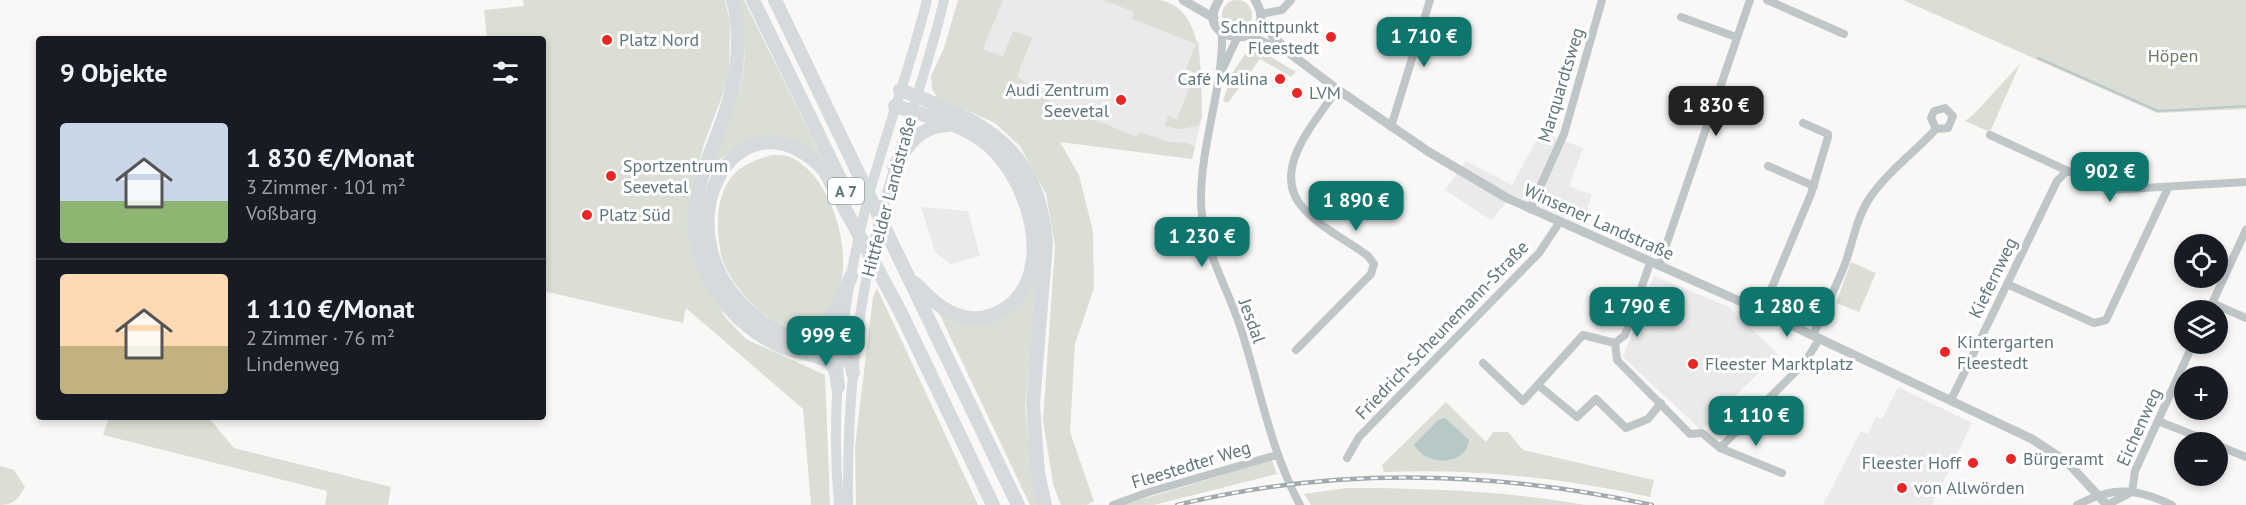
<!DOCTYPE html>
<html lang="de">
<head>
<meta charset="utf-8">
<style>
	:root { --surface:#171b24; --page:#242831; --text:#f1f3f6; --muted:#9ea1a6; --line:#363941; --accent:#0f766e }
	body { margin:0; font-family:"PT Sans",sans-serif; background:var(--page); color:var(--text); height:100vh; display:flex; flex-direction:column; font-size:22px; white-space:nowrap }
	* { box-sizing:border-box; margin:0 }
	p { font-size:20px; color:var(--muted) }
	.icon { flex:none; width:33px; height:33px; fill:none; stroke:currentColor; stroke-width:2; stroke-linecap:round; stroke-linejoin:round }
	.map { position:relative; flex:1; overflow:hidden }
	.drawer { position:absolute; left:36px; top:36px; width:510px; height:384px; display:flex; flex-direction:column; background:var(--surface); border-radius:6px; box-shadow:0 3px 9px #0003 }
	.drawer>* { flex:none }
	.tools { position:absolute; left:2174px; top:234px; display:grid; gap:12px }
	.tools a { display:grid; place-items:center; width:54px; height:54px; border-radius:50%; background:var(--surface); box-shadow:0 3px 9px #0003; font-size:30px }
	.price { position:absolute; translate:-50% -51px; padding:0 14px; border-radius:12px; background:var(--accent); color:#fff; font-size:20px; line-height:39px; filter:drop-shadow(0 2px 3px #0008) }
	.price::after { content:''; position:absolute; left:50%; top:36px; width:18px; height:14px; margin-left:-9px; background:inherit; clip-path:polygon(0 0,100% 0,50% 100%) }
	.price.active { background:#222; color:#fff }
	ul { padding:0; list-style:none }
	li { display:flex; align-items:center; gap:18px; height:150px; padding:0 24px }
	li+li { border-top:2px solid var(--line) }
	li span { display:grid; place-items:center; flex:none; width:168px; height:120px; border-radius:6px; color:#555 }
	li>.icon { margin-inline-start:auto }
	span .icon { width:72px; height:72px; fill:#fffc; stroke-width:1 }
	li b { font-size:26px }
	h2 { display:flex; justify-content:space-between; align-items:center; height:72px; padding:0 24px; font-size:26px }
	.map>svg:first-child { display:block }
	.built { fill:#e9eae9 }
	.green { fill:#daded5 }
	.water { fill:#b7c8c9 }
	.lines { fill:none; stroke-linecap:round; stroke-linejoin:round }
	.stream { stroke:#b7c8c9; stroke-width:2 }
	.minor { stroke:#bfc6c8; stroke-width:8 }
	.tertiary { stroke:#bfc6c8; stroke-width:9 }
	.secondary { stroke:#d5dbdd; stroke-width:10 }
	.motorway { stroke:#d5dbdd; stroke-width:14 }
	.rail-casing { stroke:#9eaaad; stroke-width:4.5 }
	.rail { stroke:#fff; stroke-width:2; stroke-dasharray:7; stroke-linecap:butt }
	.poi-dot { fill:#ea2624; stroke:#fff; stroke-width:2 }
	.labels { text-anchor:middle; stroke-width:6; stroke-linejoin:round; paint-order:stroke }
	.shield { fill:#fff; stroke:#8e9fa3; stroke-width:1.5 }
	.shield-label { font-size:16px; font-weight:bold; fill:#5e767c }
	.poi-label { font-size:18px; fill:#5e767c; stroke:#fff; text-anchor:start }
	.park-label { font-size:18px; fill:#6b7a61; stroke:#fff }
	.street-label { font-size:18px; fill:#5e767c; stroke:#fff }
</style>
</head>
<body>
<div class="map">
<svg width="2246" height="505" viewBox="0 0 2246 505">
	<rect width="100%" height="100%" fill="#f9f8f6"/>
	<g class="built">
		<path d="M985 0H1140L1199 42 1202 117 1192 159 1059 141 972 60Z"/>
		<path d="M1541 132 1583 148 1569 186 1592 195 1582 225 1513 195 1491 220 1445 190 1466 161 1512 185Z"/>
		<path d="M921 207 968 211 980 256 950 264 935 252Z"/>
		<path d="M1654 276 1729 307 1778 354 1701 430 1623 357Z"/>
		<path d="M1898 387 1972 423 1932 505H1823L1861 431 1868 434 1876 417 1882 419Z"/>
	</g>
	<g class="green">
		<circle cx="1237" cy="15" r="15"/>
		<path d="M523 0H725L730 22 729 78 704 144 689 199V232L694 260 725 317 746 339 825 375 830 505H811L803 409 686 308 683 323 543 291V39H487L484 10 524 6Z"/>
		<path d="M739 0H744L823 160C813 155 806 145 795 141 763 127 736 144 713 166L714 158C737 104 755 60 739 0Z"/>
		<path d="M958 0H1003L983 49 1003 57 1013 31 1032 38 1017 76 1049 101 1137 137 1140 132 1168 142 1187 143 1195 147 1192 159 1060 142 1079 175 1093 231 1094 288 1075 344 1070 432 1094 501 1087 505H1061L1053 484 1043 420 1055 246 1046 194 1020 146 995 123 937 97 932 89 931 76 944 48Z"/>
		<path d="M1103 0C1121 0 1141 0 1159 0 1207 8 1201 81 1202 117L1198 126 1179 129 1165 126 1168 116 1177 119 1195 73 1186 69 1196 44 1132 19 1134 12Z"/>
		<path d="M1903 0H2246V109L2157 113Z"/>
		<path d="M1261 51 1296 72 1291 77 1260 59 1228 103 1223 101 1231 75 1245 54Z"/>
		<path d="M2020 64 1990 132 1965 121 1974 114Z"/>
		<path d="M772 155C778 155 785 155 790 157 843 179 871 310 803 326 772 334 730 286 722 258 716 233 714 197 733 175 743 164 758 159 772 155Z"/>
		<path d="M1851 262 1876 273 1859 312 1836 303Z"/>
		<path d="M1040 271 1025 406 1032 469 1039 505H1030L939 313 972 324 1027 294Z"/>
		<path d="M877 288 978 505H856L855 446 873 297Z"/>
		<path d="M1446 402 1486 442 1493 432H1508L1523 450 1654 480 1650 497C1562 478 1474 468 1384 472L1382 465Z"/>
		<path d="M109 417H208L234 448 391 487 388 505H325L327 491 103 435Z"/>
		<path d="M1272 460 1277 474 1154 505H1123Z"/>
		<path d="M0 466 14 470 25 487C18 499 14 505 0 505Z"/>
		<path d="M1346 488C1427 488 1506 491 1586 505H1311L1304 494Z"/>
	</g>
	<path class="water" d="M1445 418 1469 440C1465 468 1425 465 1414 445L1438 420Z"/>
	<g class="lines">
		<path class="stream" d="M2038 58 2158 111 2246 106"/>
		<g class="minor">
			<path d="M1767 0 1844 34"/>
			<path d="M1261 14 1282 10 1291 0"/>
			<path d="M1681 17 1736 37"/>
			<path d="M1222 33C1223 89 1201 143 1201 199 1201 247 1227 285 1241 329 1260 388 1270 449 1300 505"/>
			<path d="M1223 68 1237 38"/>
			<path d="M1391 127 1430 0"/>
			<path d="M1990 135 2109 190 2246 182"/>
			<path d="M1768 166 1814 186"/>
			<path d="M1530 209 1564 134 1602 0"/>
			<path d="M1659 266 1750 0"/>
			<path d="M2007 284 2094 323 2106 320 2168 188"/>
			<path d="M2212 303 2246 318"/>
			<path d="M2209 310 2246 230"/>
			<path d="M1762 311 1811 194 1828 137V134L1803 123"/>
			<path d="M1813 335C1824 312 1835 289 1845 264 1853 242 1856 219 1869 199 1887 172 1914 153 1936 129L1931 118 1934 111 1945 108 1953 116 1948 128 1936 129"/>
			<path d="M1615 343 1617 360 1690 434 1702 433 1720 448 1782 473"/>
			<path d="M1615 343 1625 335 1650 263"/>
			<path d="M1296 350 1371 274 1374 264 1368 256C1348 241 1321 228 1304 209 1268 171 1316 122 1337 89"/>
			<path d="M1483 363 1523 401 1583 335 1615 343"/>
			<path d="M1538 385 1577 417 1596 399 1626 428 1648 419 1661 403"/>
			<path d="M1951 400 2057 181 2067 171"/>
			<path d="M2158 421 2211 442"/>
			<path d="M2217 445 2246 457"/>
			<path d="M1720 448 1805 362 1820 338"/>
			<path d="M1347 458 1359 437 1539 253 1559 223"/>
			<path d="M2132 492 2135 471 2193 344"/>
			<path d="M1113 505 1149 492 1277 455"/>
			<path d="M2077 505C2113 486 2136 488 2172 505"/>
			<path d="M2107 505 2132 492"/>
		</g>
		<g class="tertiary">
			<path d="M1183 0 1214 18"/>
			<path d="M1219 0C1189 48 1285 50 1255 0"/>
			<path d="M1260 22 1288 52 1337 89 1429 152 1507 198 1744 303 2032 439 2067 462 2107 505"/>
			<path d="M1248 36 1283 50"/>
		</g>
		<g class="secondary">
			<path d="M839 505C830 406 842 302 866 206 884 137 910 69 927 0"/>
			<path d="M848 505C847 417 854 328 874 242 893 160 925 82 944 0"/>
		</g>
		<g class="motorway">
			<path d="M733 0C742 33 738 72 728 104 714 151 684 198 698 249 711 295 741 330 785 348 799 353 817 354 829 362 837 368 837 378 838 387"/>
			<path d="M753 0 845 189"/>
			<path d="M775 0 1018 505"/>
			<path d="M900 90C983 121 1039 146 1046 244L1033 404 1038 473 1045 505"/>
			<path d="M895 106C923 115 955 122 980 139 1027 170 1061 274 1003 310 988 319 971 321 955 314 939 308 927 295 915 283"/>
			<path d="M894 167C908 145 918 127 947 125"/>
			<path d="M787 333C828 332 838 311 851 276"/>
			<path d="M835 354 852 340 859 329"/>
			<path d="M853 373 851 362 842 349C815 338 786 339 761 321 648 238 736 78 824 170L900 311 993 505"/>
		</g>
		<g class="rail-casing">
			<path id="rail" d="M1177 505C1334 466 1496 471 1652 505"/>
		</g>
		<use href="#rail" class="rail"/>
	</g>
	<g class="poi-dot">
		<circle cx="1331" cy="37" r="6"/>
		<circle cx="607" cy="40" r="6"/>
		<circle cx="1280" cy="79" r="6"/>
		<circle cx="1297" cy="93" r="6"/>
		<circle cx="1121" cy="100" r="6"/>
		<circle cx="611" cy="176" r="6"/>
		<circle cx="587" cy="215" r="6"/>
		<circle cx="1945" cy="352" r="6"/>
		<circle cx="1693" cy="364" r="6"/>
		<circle cx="2011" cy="459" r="6"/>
		<circle cx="1973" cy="463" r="6"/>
		<circle cx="1902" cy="488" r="6"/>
	</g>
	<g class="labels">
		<rect class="shield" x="828" y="178" width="36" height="26" rx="4.5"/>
		<g class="shield-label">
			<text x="846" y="197">A 7</text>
		</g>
		<g class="poi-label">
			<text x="1319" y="33" text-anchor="end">Schnittpunkt<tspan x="1319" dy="21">Fleestedt</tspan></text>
			<text x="619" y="46">Platz Nord</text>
			<text x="1268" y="85" text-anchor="end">Café Malina</text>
			<text x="1109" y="96" text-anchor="end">Audi Zentrum<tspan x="1109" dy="21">Seevetal</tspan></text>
			<text x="1309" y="99">LVM</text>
			<text x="623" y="172">Sportzentrum<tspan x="623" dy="21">Seevetal</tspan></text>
			<text x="599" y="221">Platz Süd</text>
			<text x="1957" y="348">Kintergarten<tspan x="1957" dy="21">Fleestedt</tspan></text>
			<text x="1705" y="370">Fleester Marktplatz</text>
			<text x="2023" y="465">Bürgeramt</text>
			<text x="1961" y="469" text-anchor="end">Fleester Hoff</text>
			<text x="1914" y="494">von Allwörden</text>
		</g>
		<g class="park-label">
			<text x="2173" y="62">Höpen</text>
		</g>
		<g class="street-label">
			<text transform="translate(1561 85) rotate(-73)" y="6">Marquardtsweg</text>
			<text transform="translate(889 197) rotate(-75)" y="6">Hittfelder Landstraße</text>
			<text transform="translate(1599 222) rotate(24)" y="6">Winsener Landstraße</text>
			<text transform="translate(1993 278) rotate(-64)" y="6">Kiefernweg</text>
			<text transform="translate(1252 321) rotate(70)" y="6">Jesdal</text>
			<text transform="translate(1442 330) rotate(-46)" y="6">Friedrich-Scheunemann-Straße</text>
			<text transform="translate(2139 427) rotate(-66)" y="6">Eichenweg</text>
			<text transform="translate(1191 465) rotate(-17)" y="6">Fleestedter Weg</text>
		</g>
	</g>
</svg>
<div class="tools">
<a><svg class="icon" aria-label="locate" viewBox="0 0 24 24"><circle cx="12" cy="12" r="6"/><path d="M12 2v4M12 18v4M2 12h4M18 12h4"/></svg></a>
<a><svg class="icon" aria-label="layers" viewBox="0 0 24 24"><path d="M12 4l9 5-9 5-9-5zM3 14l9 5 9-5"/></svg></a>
<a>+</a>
<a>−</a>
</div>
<b class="price" style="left:1424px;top:68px">1 710 €</b>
<b class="price active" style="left:1716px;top:137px">1 830 €</b>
<b class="price" style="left:2110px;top:203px">902 €</b>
<b class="price" style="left:1356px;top:232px">1 890 €</b>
<b class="price" style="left:1202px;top:268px">1 230 €</b>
<b class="price" style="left:1637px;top:338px">1 790 €</b>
<b class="price" style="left:1787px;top:338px">1 280 €</b>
<b class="price" style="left:826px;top:367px">999 €</b>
<b class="price" style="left:1756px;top:447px">1 110 €</b>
<section class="drawer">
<h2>9 Objekte<svg class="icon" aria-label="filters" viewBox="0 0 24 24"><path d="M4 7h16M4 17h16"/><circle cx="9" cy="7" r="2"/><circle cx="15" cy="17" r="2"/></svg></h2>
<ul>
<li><span style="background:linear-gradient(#c9d6e8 65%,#8fb573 0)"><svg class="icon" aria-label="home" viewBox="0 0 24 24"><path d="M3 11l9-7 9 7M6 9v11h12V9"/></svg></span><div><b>1 830 €/Monat</b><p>3 Zimmer · 101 m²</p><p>Voßbarg</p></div></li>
<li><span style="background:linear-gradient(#ffd9b3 60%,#c2b280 0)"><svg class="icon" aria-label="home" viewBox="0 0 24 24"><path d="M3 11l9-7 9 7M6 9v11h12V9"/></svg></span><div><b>1 110 €/Monat</b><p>2 Zimmer · 76 m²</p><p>Lindenweg</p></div></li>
</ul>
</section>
</div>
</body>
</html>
